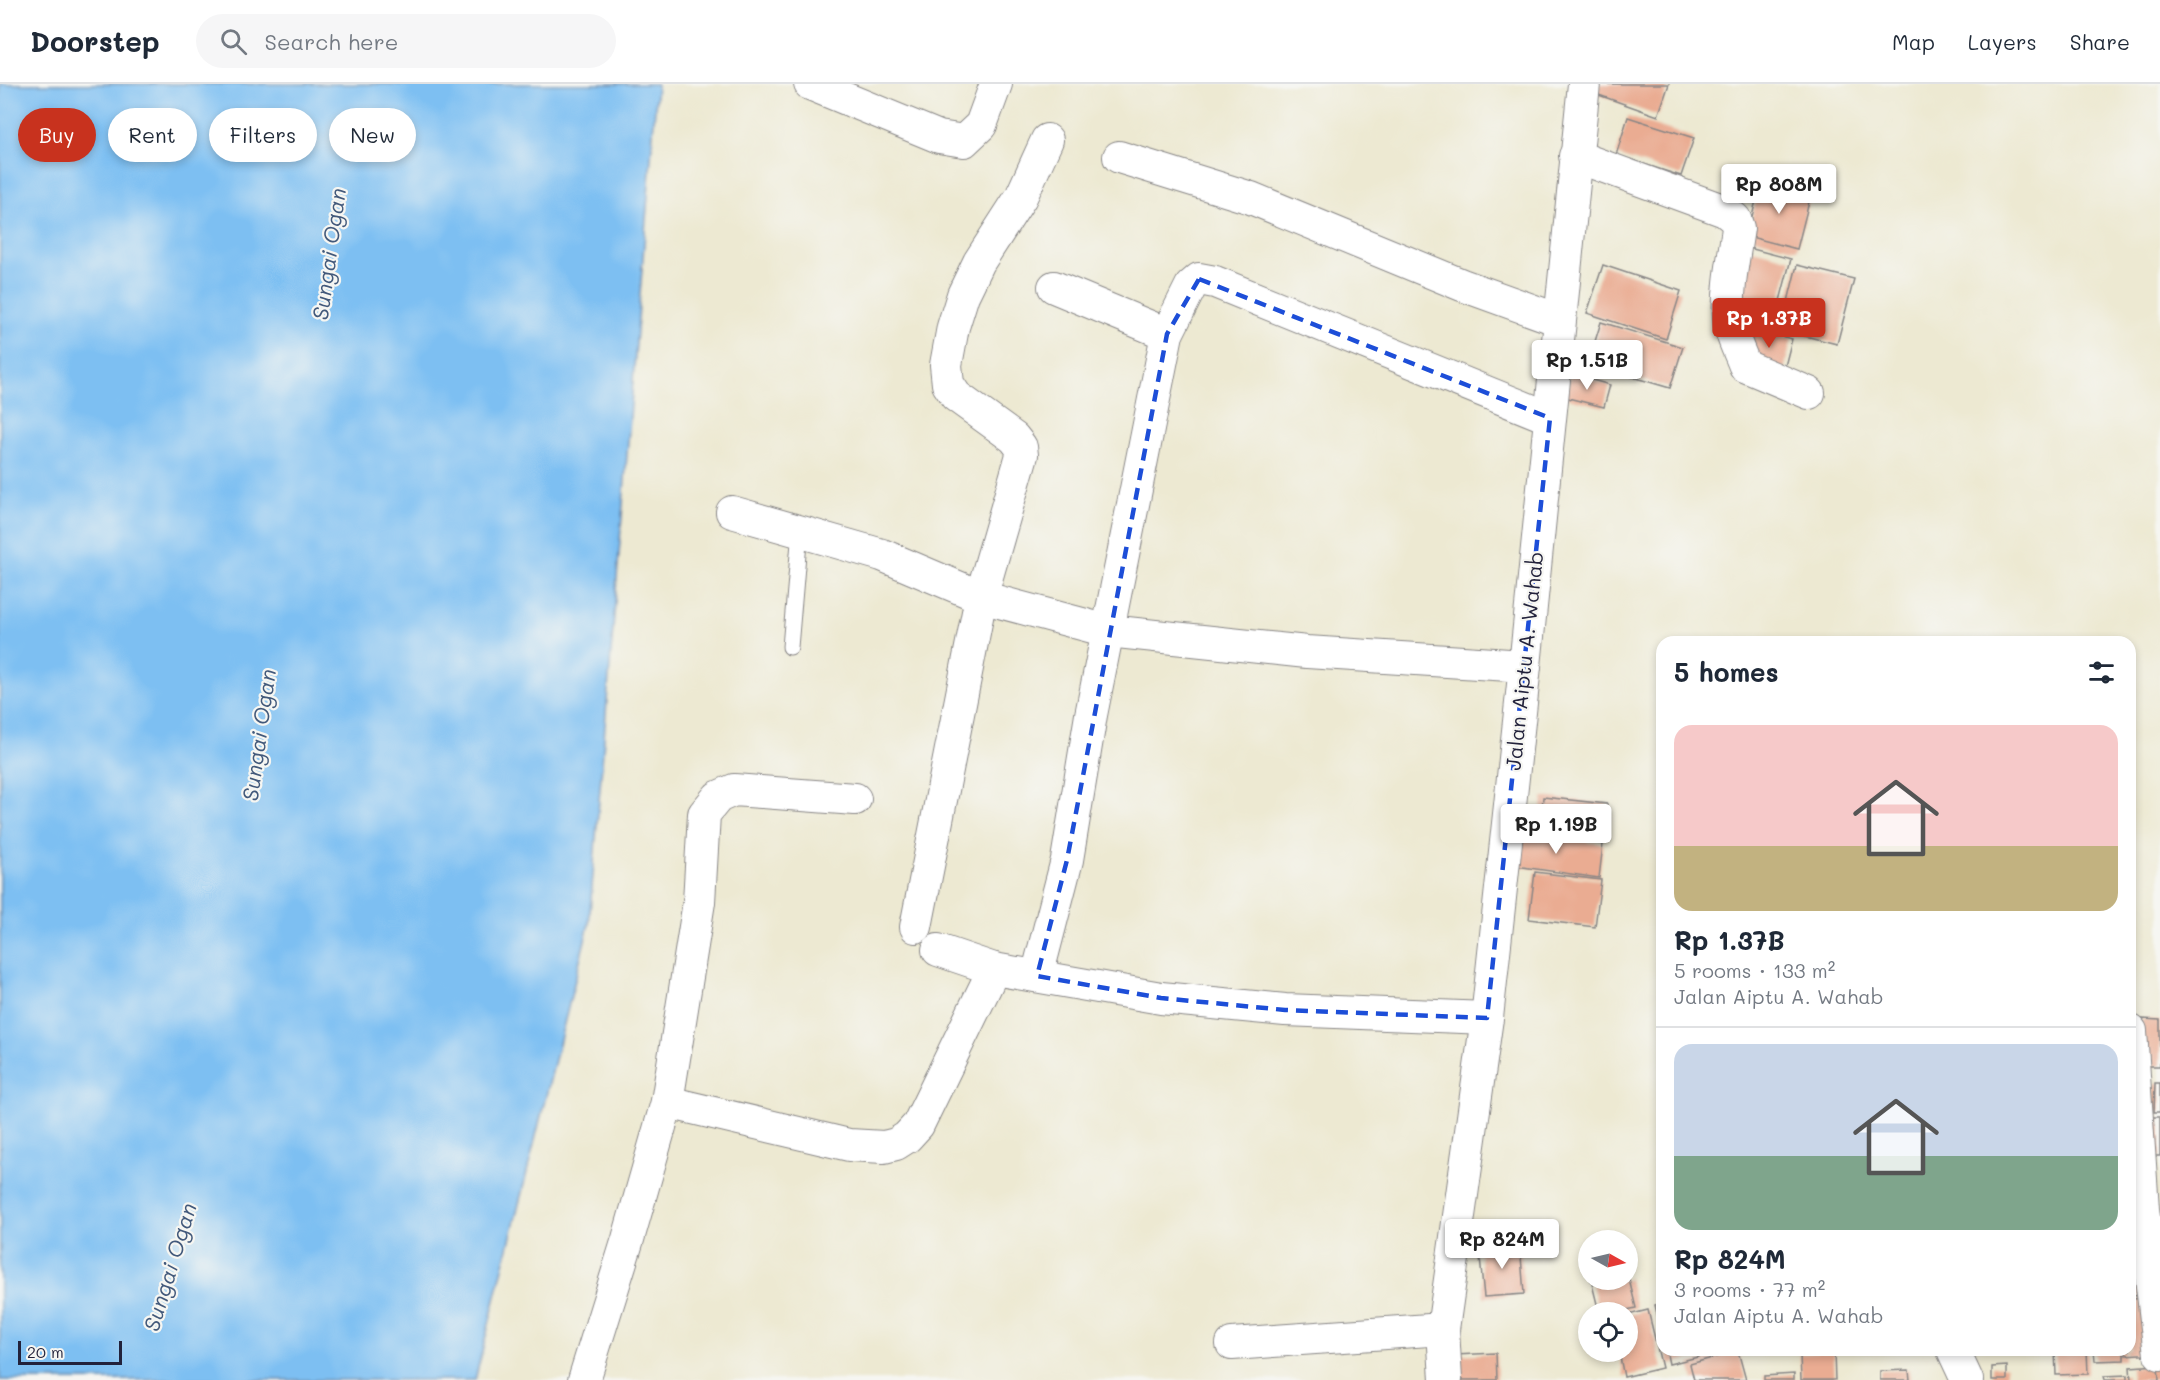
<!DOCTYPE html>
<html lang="en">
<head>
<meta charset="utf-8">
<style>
	:root { --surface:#fff; --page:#f6f6f7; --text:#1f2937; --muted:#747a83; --line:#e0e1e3; --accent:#c8321e }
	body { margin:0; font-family:Mali,sans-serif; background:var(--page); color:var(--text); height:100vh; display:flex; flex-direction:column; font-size:22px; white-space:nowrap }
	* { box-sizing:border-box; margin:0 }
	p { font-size:20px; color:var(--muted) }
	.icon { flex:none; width:33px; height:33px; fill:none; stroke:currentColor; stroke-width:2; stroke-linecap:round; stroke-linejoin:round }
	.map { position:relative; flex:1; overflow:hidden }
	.side { position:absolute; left:1656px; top:552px; width:480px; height:720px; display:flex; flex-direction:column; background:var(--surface); border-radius:18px; box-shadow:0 3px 9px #0003 }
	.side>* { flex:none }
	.top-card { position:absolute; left:18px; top:24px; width:570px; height:54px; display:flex; gap:12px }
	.needle { width:39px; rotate:98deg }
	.buttons { position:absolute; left:1578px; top:1146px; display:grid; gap:12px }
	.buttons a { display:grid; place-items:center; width:60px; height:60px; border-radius:50%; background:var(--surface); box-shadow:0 3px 9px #0003; font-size:30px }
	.scale { position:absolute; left:18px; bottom:15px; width:104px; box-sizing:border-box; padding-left:6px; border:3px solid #22223b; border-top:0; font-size:16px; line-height:21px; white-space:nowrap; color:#22223b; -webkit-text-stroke:4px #f6f6f2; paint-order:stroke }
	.price { position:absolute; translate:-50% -51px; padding:0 14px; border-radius:6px; background:#fff; color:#222; font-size:20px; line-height:39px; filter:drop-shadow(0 2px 3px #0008) }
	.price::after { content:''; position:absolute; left:50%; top:36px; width:18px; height:14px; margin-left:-9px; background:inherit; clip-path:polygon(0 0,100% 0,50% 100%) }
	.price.current { background:var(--accent); color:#fff }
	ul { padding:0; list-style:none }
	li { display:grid; align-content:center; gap:12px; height:318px; padding:0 18px }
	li+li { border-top:2px solid var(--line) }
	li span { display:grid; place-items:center; height:186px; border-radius:18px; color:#555 }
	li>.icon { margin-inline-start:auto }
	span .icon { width:108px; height:108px; fill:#fffc; stroke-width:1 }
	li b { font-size:26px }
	h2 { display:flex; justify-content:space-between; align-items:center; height:72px; padding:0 18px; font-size:26px }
	.pill { padding:0 21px; border-radius:27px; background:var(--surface); box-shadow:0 3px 9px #0003; font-size:21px; line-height:54px }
	.pill.current { background:var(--accent); color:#fff }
	header { display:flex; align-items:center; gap:36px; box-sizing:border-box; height:84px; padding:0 30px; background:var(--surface); border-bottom:2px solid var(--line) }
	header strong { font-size:28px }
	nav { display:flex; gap:33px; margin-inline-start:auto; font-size:21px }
	.search { width:420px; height:54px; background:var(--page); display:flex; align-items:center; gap:15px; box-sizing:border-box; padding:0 21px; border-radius:33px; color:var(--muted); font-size:22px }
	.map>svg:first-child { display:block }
	.water { fill:#7dbff2; stroke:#507096; stroke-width:1.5 }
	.building { fill:#eaac92 }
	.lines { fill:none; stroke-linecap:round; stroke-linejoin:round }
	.lane-casing { stroke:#888686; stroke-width:17 }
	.street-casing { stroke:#888686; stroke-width:34 }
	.lane { stroke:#fff; stroke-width:15 }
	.street { stroke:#fff; stroke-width:32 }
	.marked { fill:none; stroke:#1d4ed8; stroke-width:4.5; stroke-dasharray:12 8; stroke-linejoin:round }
	.labels { text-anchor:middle; stroke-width:4.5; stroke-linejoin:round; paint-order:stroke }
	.street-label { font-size:21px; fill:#22223b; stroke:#f6f6f2 }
	.water-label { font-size:22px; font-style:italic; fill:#42597b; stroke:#f6f6f2 }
</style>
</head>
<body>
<header>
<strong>Doorstep</strong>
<div class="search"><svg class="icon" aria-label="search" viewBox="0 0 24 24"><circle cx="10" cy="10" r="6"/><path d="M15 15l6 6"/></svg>Search here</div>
<nav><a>Map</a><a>Layers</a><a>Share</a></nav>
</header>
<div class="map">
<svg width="2160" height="1296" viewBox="0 0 2160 1296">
	<rect width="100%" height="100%" fill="#f6f6f2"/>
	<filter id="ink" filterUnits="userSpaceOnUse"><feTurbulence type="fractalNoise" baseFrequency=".0167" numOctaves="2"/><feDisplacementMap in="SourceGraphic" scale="12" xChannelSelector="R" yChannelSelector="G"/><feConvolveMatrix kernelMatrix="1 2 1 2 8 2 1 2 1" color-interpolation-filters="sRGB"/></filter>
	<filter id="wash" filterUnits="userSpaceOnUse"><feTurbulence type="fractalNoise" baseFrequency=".008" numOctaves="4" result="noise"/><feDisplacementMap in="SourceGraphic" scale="24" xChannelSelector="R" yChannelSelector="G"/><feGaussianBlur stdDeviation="1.35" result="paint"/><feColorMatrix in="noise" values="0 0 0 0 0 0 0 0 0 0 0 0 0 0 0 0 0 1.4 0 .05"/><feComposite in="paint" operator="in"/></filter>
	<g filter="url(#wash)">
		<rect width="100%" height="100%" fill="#ede9d2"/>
		<path class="water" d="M0 0H657L589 840 475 1296H0Z"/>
		<g id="blocks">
			<g class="building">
				<path d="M1600 0H1669L1658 32 1596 10Z"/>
				<path d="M1628 33 1694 54 1681 92 1616 71Z"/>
				<path d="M1761 97 1811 110 1797 165 1747 152Z"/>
				<path d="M1745 163 1791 175 1776 232 1730 220Z"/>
				<path d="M1603 181 1681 207 1666 255 1587 229Z"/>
				<path d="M1797 181 1854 195 1837 260 1781 246Z"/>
				<path d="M1601 238 1683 263 1670 304 1588 280Z"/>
				<path d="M1754 245 1792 255 1784 286 1746 276Z"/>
				<path d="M1571 290 1610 301 1604 323 1564 313Z"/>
				<path d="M1543 713 1607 720 1603 753 1540 747Z"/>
				<path d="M1513 748 1603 760 1599 794 1509 781Z"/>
				<path d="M1535 788 1601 796 1595 843 1529 835Z"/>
				<path d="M2142 935 2160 936V982H2139Z"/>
				<path d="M2155 999H2160V1028H2154Z"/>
				<path d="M2150 1033H2160V1072H2149Z"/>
				<path d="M2146 1155 2149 1211 2130 1212V1156Z"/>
				<path d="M1520 1160 1524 1210 1484 1213 1479 1163Z"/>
				<path d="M1628 1191 1636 1224 1618 1228H1599L1591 1196H1628Z"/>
				<path d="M2152 1214 2154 1269 2126 1271V1266H2130V1215Z"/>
				<path d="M1662 1219V1246H1661L1655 1221Z"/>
				<path d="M1648 1226 1662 1284 1624 1293 1619 1268H1628V1231Z"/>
				<path d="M1666 1266H1696L1698 1273 1669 1280Z"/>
				<path d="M2055 1266H2087L2088 1290 2056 1291Z"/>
				<path d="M2094 1266H2124V1276L2095 1277Z"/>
				<path d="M1738 1267 1746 1296H1694L1690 1280Z"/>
				<path d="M1834 1268 1835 1296H1801L1800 1270Z"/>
				<path d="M1496 1269 1497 1296H1456L1455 1271Z"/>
				<path d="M2158 1281 2159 1296H2131L2130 1283Z"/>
				<path d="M2007 1282V1296H1992V1283Z"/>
				<path d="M1909 1286 1910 1296H1880V1287Z"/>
				<path d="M1794 1290V1296H1764V1292Z"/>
				<path d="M2127 1291V1296H2105L2104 1292Z"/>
			</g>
		</g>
	</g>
	<g filter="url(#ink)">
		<use href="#blocks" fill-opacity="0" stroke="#888686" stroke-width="1.5"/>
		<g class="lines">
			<g class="lane-casing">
				<path id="lane" d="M790 563 800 447"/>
			</g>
			<g class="street-casing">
				<g id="street">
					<path d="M810 0 939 53 964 57 981 41 996 0"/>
					<path d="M1575 72 1725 127 1735 135 1738 144C1734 173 1727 204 1729 233 1730 250 1739 266 1745 282L1809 309"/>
					<path d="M1119 73 1251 114 1462 201 1559 236"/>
					<path d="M1054 203 1167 250"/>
					<path d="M732 428 882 471 981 513 1108 547 1307 568 1525 582"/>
					<path d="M916 843 981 513 1022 371 1021 363 1014 354 956 312 948 300 946 281 953 243 963 211 979 178 1021 113 1047 56"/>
					<path d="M938 866 994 885 1161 914 1285 926 1487 934"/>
					<path d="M1037 892 1067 776 1091 631 1167 250 1191 202 1199 195 1215 198 1550 334"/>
					<path d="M2131 947 2143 1125 2160 1270"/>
					<path d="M667 1018 849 1061 884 1063 896 1060 907 1053 918 1041 994 885"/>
					<path d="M1232 1260 1443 1245"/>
					<path d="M1953 1266 1967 1296"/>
					<path d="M584 1296 628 1155 667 1018 699 818 704 730 718 713 734 706 855 715"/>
					<path d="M1446 1296 1443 1245 1487 934 1525 582 1584 0"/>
				</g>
			</g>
			<use href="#lane" class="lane"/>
			<use href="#street" class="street"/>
		</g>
	</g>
	<path class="marked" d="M1199 195 1550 334 1487 934 1285 926 1161 914 1037 892 1067 776 1167 250Z"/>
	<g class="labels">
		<g class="street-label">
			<text transform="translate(1525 577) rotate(-84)" y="7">Jalan Aiptu A. Wahab</text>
		</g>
		<g class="water-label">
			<text transform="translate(329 170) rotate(-82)" y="8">Sungai Ogan</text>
			<text transform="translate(259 651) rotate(-82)" y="8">Sungai Ogan</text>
			<text transform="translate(170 1183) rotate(-73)" y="8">Sungai Ogan</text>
		</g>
	</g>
</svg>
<div class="buttons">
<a><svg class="needle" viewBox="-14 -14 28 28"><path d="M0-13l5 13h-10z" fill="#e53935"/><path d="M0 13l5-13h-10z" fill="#747a83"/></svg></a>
<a><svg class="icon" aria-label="locate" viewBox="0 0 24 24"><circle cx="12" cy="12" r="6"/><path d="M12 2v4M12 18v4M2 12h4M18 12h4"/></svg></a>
</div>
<div class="scale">20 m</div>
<b class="price" style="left:1779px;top:131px">Rp 808M</b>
<b class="price current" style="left:1769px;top:265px">Rp 1.37B</b>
<b class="price" style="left:1587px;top:307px">Rp 1.51B</b>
<b class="price" style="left:1556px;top:771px">Rp 1.19B</b>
<b class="price" style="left:1502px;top:1186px">Rp 824M</b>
<div class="top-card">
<a class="pill current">Buy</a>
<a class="pill">Rent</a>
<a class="pill">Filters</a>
<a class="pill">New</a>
</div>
<section class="side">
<h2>5 homes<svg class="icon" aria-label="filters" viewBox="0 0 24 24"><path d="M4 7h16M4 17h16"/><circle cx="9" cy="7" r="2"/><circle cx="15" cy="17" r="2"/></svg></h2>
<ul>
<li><span style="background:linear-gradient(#f6c9c9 65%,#c2b280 0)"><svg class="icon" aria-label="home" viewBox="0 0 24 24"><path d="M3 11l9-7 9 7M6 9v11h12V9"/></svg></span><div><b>Rp 1.37B</b><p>5 rooms · 133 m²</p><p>Jalan Aiptu A. Wahab</p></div></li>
<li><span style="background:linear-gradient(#c9d6e8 60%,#7fa58c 0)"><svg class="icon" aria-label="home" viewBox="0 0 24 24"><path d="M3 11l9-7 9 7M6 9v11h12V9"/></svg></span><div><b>Rp 824M</b><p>3 rooms · 77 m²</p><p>Jalan Aiptu A. Wahab</p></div></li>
</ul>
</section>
</div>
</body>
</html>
